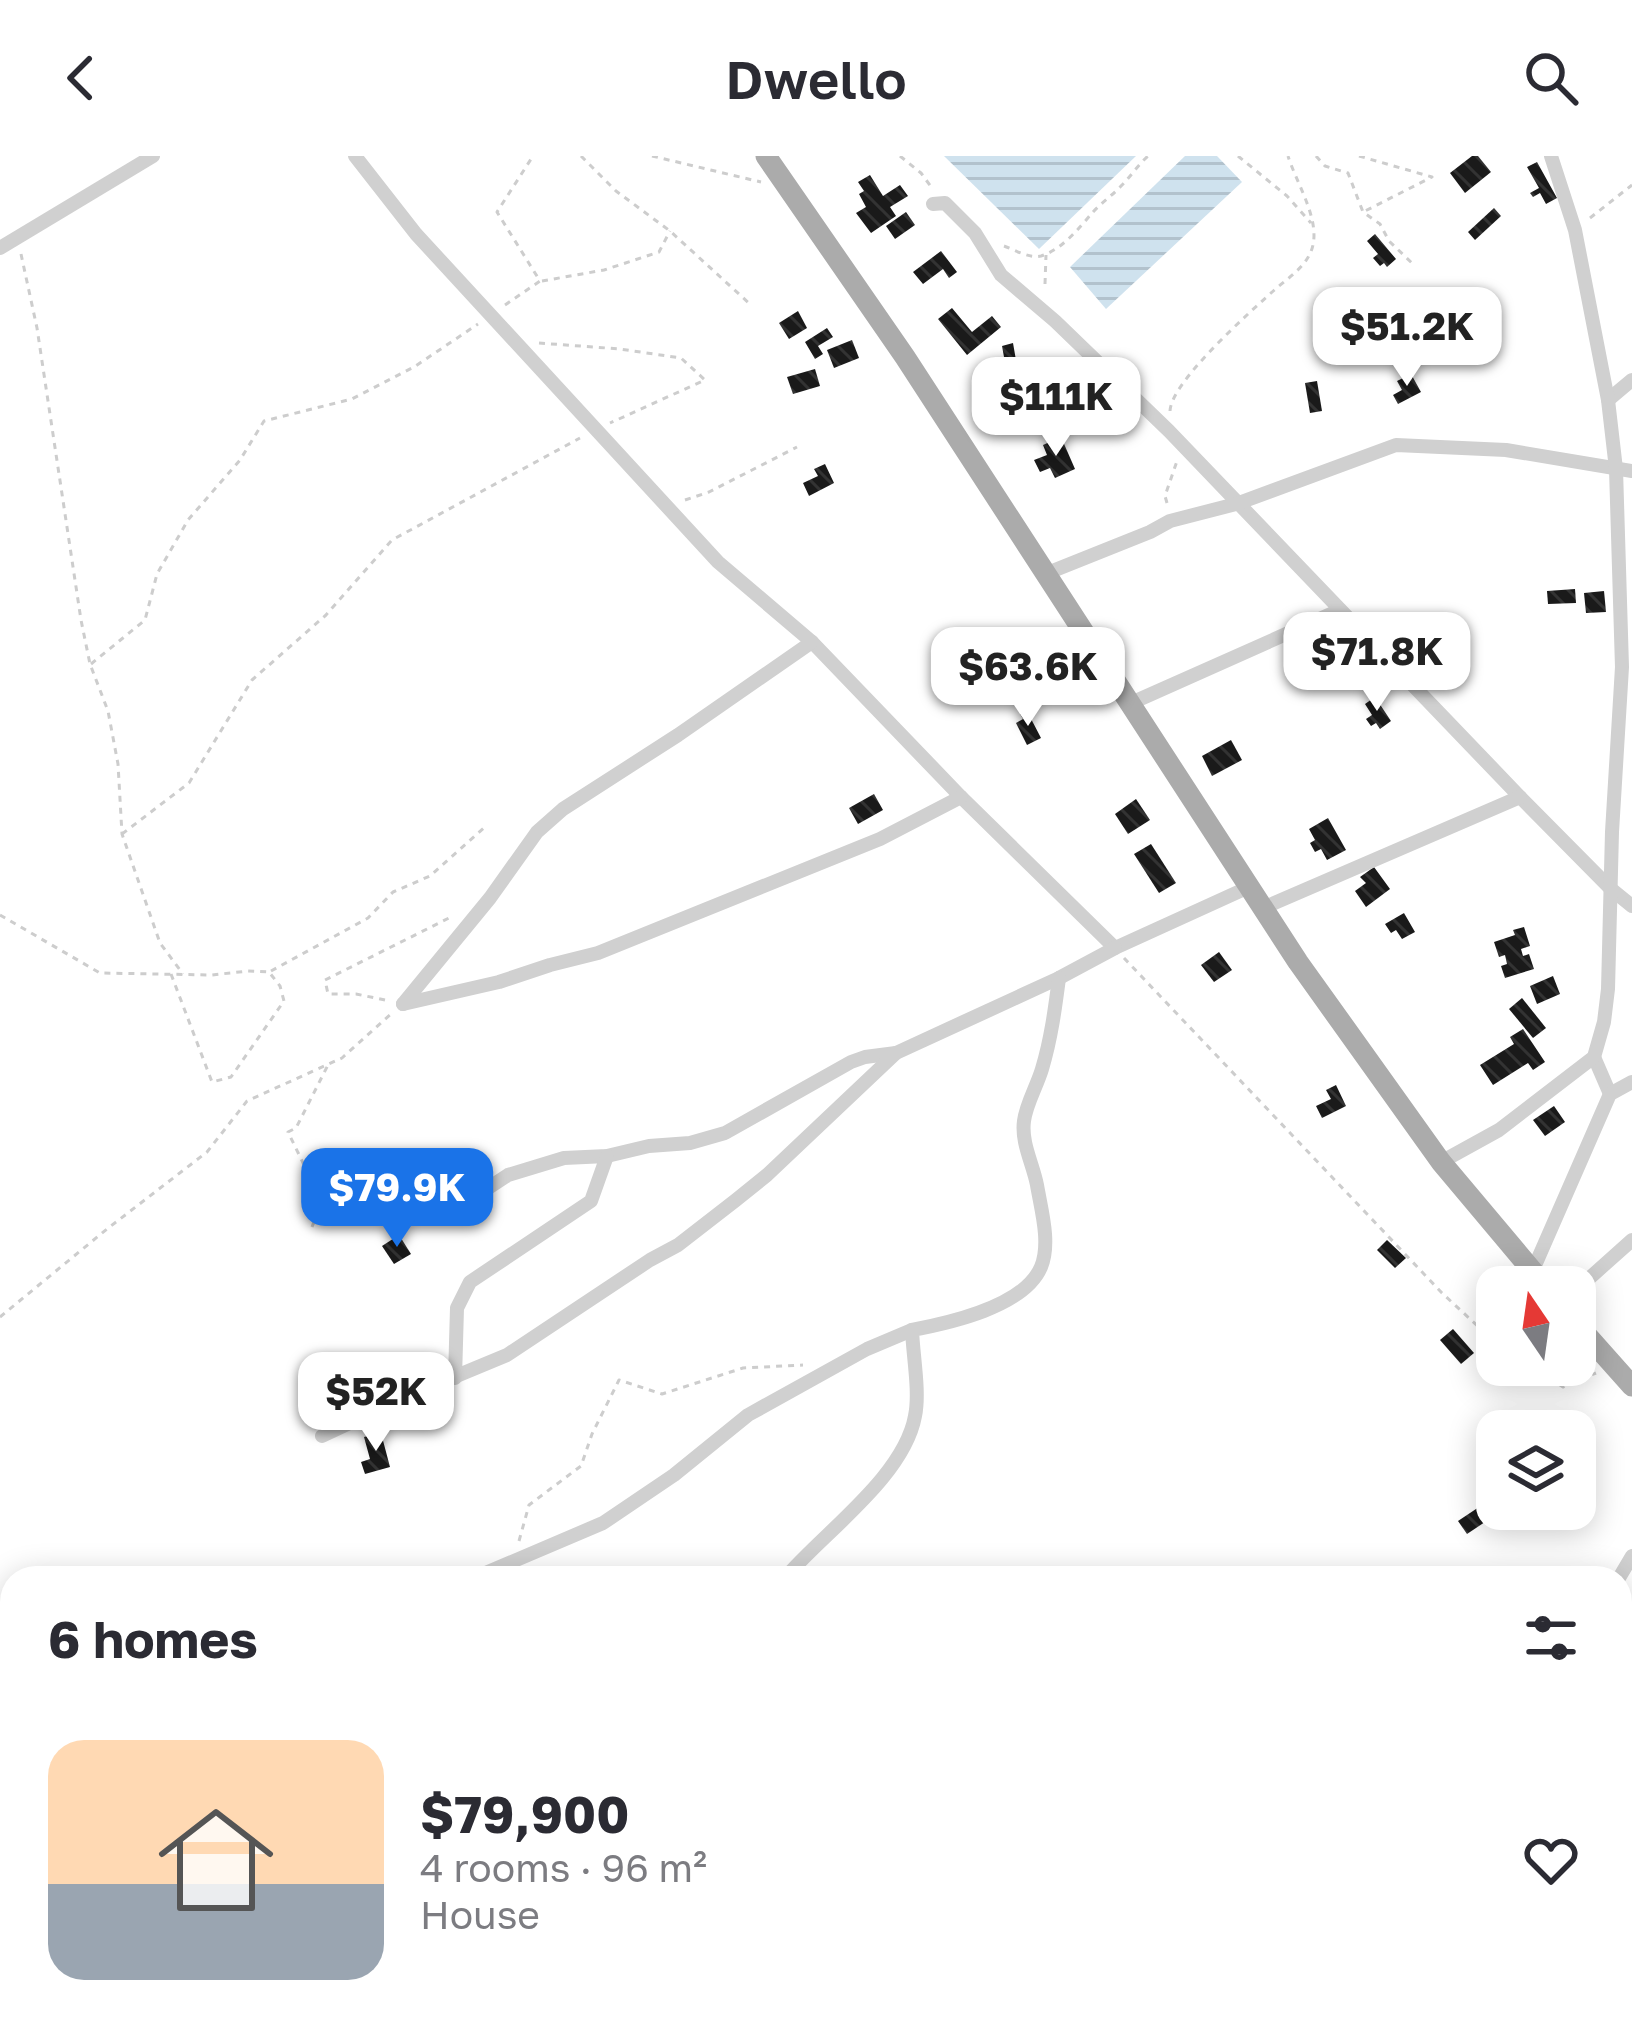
<!DOCTYPE html>
<html lang="en">
<head>
<meta charset="utf-8">
<style>
	:root { --surface:#fff; --page:#f7f7f7; --text:#2b2b33; --muted:#7c7c81; --line:#e1e1e2; --accent:#1a73e8 }
	body { margin:0; font-family:"Golos Text",sans-serif; background:var(--page); color:var(--text); height:100vh; display:flex; flex-direction:column; font-size:45px; white-space:nowrap }
	* { box-sizing:border-box; margin:0 }
	p { font-size:39px; color:var(--muted) }
	.icon { flex:none; width:66px; height:66px; fill:none; stroke:currentColor; stroke-width:2; stroke-linecap:round; stroke-linejoin:round }
	.map { position:relative; flex:1; overflow:hidden }
	.drawer { position:absolute; left:0px; top:1410px; width:1632px; height:471px; display:flex; flex-direction:column; background:var(--surface); border-radius:36px 36px 0 0; box-shadow:0 6px 30px #0003 }
	.drawer>* { flex:none }
	.needle { width:78px; rotate:347deg }
	.buttons { position:absolute; left:1476px; top:1110px; display:grid; gap:24px }
	.buttons a { display:grid; place-items:center; width:120px; height:120px; border-radius:24px; background:var(--surface); box-shadow:0 6px 30px #0003; font-size:60px }
	.price { position:absolute; translate:-50% -102px; padding:0 27px; border-radius:24px; background:#fff; color:#222; font-size:39px; line-height:78px; filter:drop-shadow(0 3px 6px #0008) }
	.price::after { content:''; position:absolute; left:50%; top:72px; width:36px; height:27px; margin-left:-18px; background:inherit; clip-path:polygon(0 0,100% 0,50% 100%) }
	.price.selected { background:var(--accent); color:#fff }
	ul { padding:0; list-style:none }
	li { display:flex; align-items:center; gap:36px; height:300px; padding:0 48px }
	li+li { border-top:3px solid var(--line) }
	li span { display:grid; place-items:center; flex:none; width:336px; height:240px; border-radius:36px; color:#555 }
	li>.icon { margin-inline-start:auto }
	span .icon { width:144px; height:144px; fill:#fffc; stroke-width:1 }
	li b { font-size:51px }
	h2 { display:flex; justify-content:space-between; align-items:center; height:144px; padding:0 48px; font-size:51px }
	header { display:flex; justify-content:space-between; align-items:center; height:156px; padding:0 48px; background:var(--surface); font-size:54px; font-weight:600 }
	.map>svg:first-child { display:block }
	.water { fill:url(#water-rules) }
	.building { fill:url(#building-back-hatch) }
	.lines { fill:none; stroke-linecap:round; stroke-linejoin:round }
	.path { stroke:#cdcdcd; stroke-width:3; stroke-dasharray:6 6; stroke-linecap:butt }
	.street { stroke:#d0d0d0; stroke-width:14 }
	.primary { stroke:#ababab; stroke-width:21 }
</style>
</head>
<body>
<header><svg class="icon" aria-label="back" viewBox="0 0 24 24"><path d="M15 5l-7 7 7 7"/></svg>Dwello<svg class="icon" aria-label="search" viewBox="0 0 24 24"><circle cx="10" cy="10" r="6"/><path d="M15 15l6 6"/></svg></header>
<div class="map">
<svg width="1632" height="1880" viewBox="0 0 1632 1880">
	<defs>
		<pattern id="water-rules" width="6" height="5" patternUnits="userSpaceOnUse" patternTransform="scale(3)"><rect width="6" height="5" fill="#cfe2ee"/><path d="M0 2.5h6" fill="none" stroke="#b2c2cd"/></pattern>
		<pattern id="building-back-hatch" width="6" height="6" patternUnits="userSpaceOnUse" patternTransform="scale(3)"><rect width="6" height="6" fill="#1a1a1a"/><path d="M-1 5l2 2M0 0l6 6M5-1l2 2" fill="none" stroke="#333"/></pattern>
	</defs>
	<rect width="100%" height="100%" fill="#fff"/>
	<g class="water">
		<path d="M944 0H1136L1039 93Z"/>
		<path d="M1185 0H1217L1242 26 1106 153 1070 111Z"/>
	</g>
	<g class="building">
		<path d="M1472 0H1478L1491 16 1465 37 1450 17Z"/>
		<path d="M1537 6 1557 42 1546 48 1540 37 1533 41 1530 37 1539 32 1527 11Z"/>
		<path d="M870 19 883 40 900 29 908 40 890 51 896 60 871 77 856 57 866 51 859 38 864 35 858 26Z"/>
		<path d="M1494 52 1501 60 1475 84 1468 76Z"/>
		<path d="M906 56 915 69 895 83 886 70Z"/>
		<path d="M1375 78 1396 103 1387 111 1384 107 1380 110 1373 102 1378 98 1367 85Z"/>
		<path d="M941 95 957 116 949 122 943 113 923 128 913 116Z"/>
		<path d="M952 152 972 176 992 160 1001 171 967 199 938 163Z"/>
		<path d="M798 155 807 172 789 183 779 167Z"/>
		<path d="M827 172 833 181 818 190 823 198 815 203 805 186Z"/>
		<path d="M852 184 859 202 834 212 827 194Z"/>
		<path d="M1013 187 1017 210 997 214 995 203 1004 201 1002 190Z"/>
		<path d="M815 213 820 230 793 238 787 221Z"/>
		<path d="M1411 218 1421 236 1398 248 1393 239 1402 234 1397 225Z"/>
		<path d="M1317 225 1322 255 1310 257 1305 227Z"/>
		<path d="M1035 234 1045 253 1009 272 999 253Z"/>
		<path d="M1061 281 1075 313 1055 322 1050 312 1040 316 1034 304 1047 299 1043 289Z"/>
		<path d="M825 308 834 327 809 340 803 327 818 320 814 313Z"/>
		<path d="M1575 433 1576 447 1548 448 1547 435Z"/>
		<path d="M1604 435 1606 456 1586 457 1584 437Z"/>
		<path d="M1375 541 1391 565 1380 573 1376 567 1371 570 1366 563 1372 559 1365 548Z"/>
		<path d="M1027 555 1041 582 1027 589 1016 567 1023 563 1020 558Z"/>
		<path d="M1231 584 1242 604 1212 620 1202 600Z"/>
		<path d="M874 638 883 654 858 668 849 652Z"/>
		<path d="M1136 643 1150 664 1128 678 1115 658Z"/>
		<path d="M1328 662 1346 694 1327 704 1321 693 1315 696 1310 687 1315 684 1309 673Z"/>
		<path d="M1151 688 1176 727 1159 737 1134 698Z"/>
		<path d="M1374 711 1390 733 1366 751 1355 735 1366 727 1360 721Z"/>
		<path d="M1404 757 1415 776 1402 783 1396 774 1391 777 1385 768Z"/>
		<path d="M1524 771 1530 790 1521 793 1523 800 1529 798 1534 813 1505 822 1501 810 1507 808 1505 799 1499 801 1494 786 1515 779 1513 774Z"/>
		<path d="M1219 796 1232 814 1214 826 1201 809Z"/>
		<path d="M1553 820 1560 838 1537 848 1530 830Z"/>
		<path d="M1522 842 1546 872 1533 882 1509 853Z"/>
		<path d="M1523 873 1545 906 1533 914 1528 907 1493 929 1480 909 1514 888 1510 881Z"/>
		<path d="M1336 929 1346 950 1322 962 1316 950 1331 943 1326 934Z"/>
		<path d="M1554 950 1565 966 1545 980 1533 964Z"/>
		<path d="M399 1079 411 1098 394 1108 382 1090Z"/>
		<path d="M1387 1084 1406 1102 1395 1112 1377 1094Z"/>
		<path d="M1453 1173 1474 1197 1461 1208 1440 1184Z"/>
		<path d="M381 1277 390 1311 365 1318 361 1306 370 1303 364 1281Z"/>
		<path d="M1479 1351 1488 1364 1467 1378 1458 1365Z"/>
	</g>
	<g class="lines">
		<g class="path">
			<path d="M581 0 616 35 670 75 751 149"/>
			<path d="M652 0 761 26"/>
			<path d="M900 0 921 17 932 32"/>
			<path d="M1238 0 1287 40 1311 67"/>
			<path d="M1316 0 1325 10 1348 17 1363 56 1380 68 1389 85 1415 110"/>
			<path d="M1359 0 1432 21 1365 55"/>
			<path d="M1590 62 1632 29"/>
			<path d="M1004 90C1015 94 1030 103 1041 100 1063 93 1079 72 1093 56 1102 46 1113 39 1122 29 1131 20 1138 9 1148 0"/>
			<path d="M21 98 37 172 81 464 90 508 108 555 118 608 122 678 160 787 183 818"/>
			<path d="M542 125 604 114 659 96 670 75"/>
			<path d="M1045 128 1046 99"/>
			<path d="M505 149 540 125 497 56 533 0"/>
			<path d="M539 187 620 193 681 202 705 224 610 267"/>
			<path d="M1170 255C1171 226 1248 158 1271 137 1287 122 1308 111 1313 89 1319 61 1296 26 1288 0"/>
			<path d="M685 344 709 336 797 291"/>
			<path d="M1167 347 1165 340 1177 305"/>
			<path d="M91 508 145 464 157 418 188 364 240 304 264 265 352 243 414 211 478 168"/>
			<path d="M122 678 189 627 252 524 326 459 392 384 580 282"/>
			<path d="M0 759 100 817 212 819 248 815 269 816 280 830 284 845 231 921 212 926 171 818"/>
			<path d="M1124 802 1442 1137 1497 1188"/>
			<path d="M271 815 368 762 393 736 430 720 485 671"/>
			<path d="M385 844 356 838H328L325 824 451 761"/>
			<path d="M388 1061 457 1048"/>
			<path d="M312 1071 317 1058 325 1052 288 976 296 972 329 907"/>
			<path d="M0 1161 107 1073 207 996 247 945 342 902 392 857"/>
			<path d="M1529 1209 1563 1231 1596 1217"/>
			<path d="M519 1385 529 1349 581 1310 592 1278 619 1224 662 1238 743 1212 803 1209"/>
			<path d="M1620 1746 1632 1739"/>
			<path d="M1324 1880 1330 1869"/>
			<path d="M1349 1880 1364 1869"/>
		</g>
		<g class="street">
			<path d="M355 0 416 78 718 406 812 486 961 641 1115 792 1249 731"/>
			<path d="M933 48 945 47 975 77 1001 119 1055 165 1169 275 1520 641 1611 733 1632 750"/>
			<path d="M0 92 153 0"/>
			<path d="M1608 244 1632 224"/>
			<path d="M1045 418 1150 376 1170 365 1236 348 1396 289 1506 294 1632 315"/>
			<path d="M1129 548 1340 454"/>
			<path d="M1263 752 1520 641"/>
			<path d="M403 848 499 826 550 809 598 797 880 683 961 641"/>
			<path d="M403 848 490 742 537 676 563 653 678 579 812 486"/>
			<path d="M1594 901 1610 938"/>
			<path d="M1441 1006 1499 974 1594 901 1604 866 1608 833 1612 676 1622 511 1616 313 1608 244 1575 74 1551 0"/>
			<path d="M470 1044 508 1019 564 1002 607 1000 649 990 690 987 725 977 851 906 865 901 896 897"/>
			<path d="M1533 1114 1610 938 1632 926"/>
			<path d="M1575 1135 1632 1084"/>
			<path d="M455 1222 457 1152 470 1126 591 1045 607 1000"/>
			<path d="M322 1280 401 1243 507 1199 650 1104 678 1089 736 1044 767 1019 896 897 1059 822 1115 792"/>
			<path d="M474 1422 603 1367 674 1319 748 1259 867 1193 912 1174"/>
			<path d="M785 1422C823 1377 904 1321 915 1260 920 1236 913 1200 912 1174 949 1167 1024 1151 1041 1111 1051 1087 1041 1053 1037 1029 1033 1008 1021 987 1024 965 1026 948 1037 930 1042 913 1051 883 1055 853 1059 822"/>
			<path d="M1619 1422 1632 1400"/>
			<path d="M986 1880 1009 1869"/>
		</g>
		<g class="primary">
			<path d="M766 0 905 201 1298 806 1441 1006 1546 1131"/>
			<path d="M1575 1166 1632 1230"/>
		</g>
	</g>
</svg>
<div class="buttons">
<a><svg class="needle" viewBox="-14 -14 28 28"><path d="M0-13l5 13h-10z" fill="#e53935"/><path d="M0 13l5-13h-10z" fill="#7c7c81"/></svg></a>
<a><svg class="icon" aria-label="layers" viewBox="0 0 24 24"><path d="M12 4l9 5-9 5-9-5zM3 14l9 5 9-5"/></svg></a>
</div>
<b class="price" style="left:1407px;top:233px">$51.2K</b>
<b class="price" style="left:1056px;top:303px">$111K</b>
<b class="price" style="left:1377px;top:558px">$71.8K</b>
<b class="price" style="left:1028px;top:573px">$63.6K</b>
<b class="price selected" style="left:397px;top:1094px">$79.9K</b>
<b class="price" style="left:376px;top:1298px">$52K</b>
<section class="drawer">
<h2>6 homes<svg class="icon" aria-label="filters" viewBox="0 0 24 24"><path d="M4 7h16M4 17h16"/><circle cx="9" cy="7" r="2"/><circle cx="15" cy="17" r="2"/></svg></h2>
<ul>
<li><span style="background:linear-gradient(#ffd9b3 60%,#9aa5b1 0)"><svg class="icon" aria-label="home" viewBox="0 0 24 24"><path d="M3 11l9-7 9 7M6 9v11h12V9"/></svg></span><div><b>$79,900</b><p>4 rooms · 96 m²</p><p>House</p></div><svg class="icon" aria-label="heart" viewBox="0 0 24 24"><path d="M12 20l-8-8c-3-5 5-10 8-4 3-6 11-1 8 4z"/></svg></li>
</ul>
</section>
</div>
</body>
</html>
